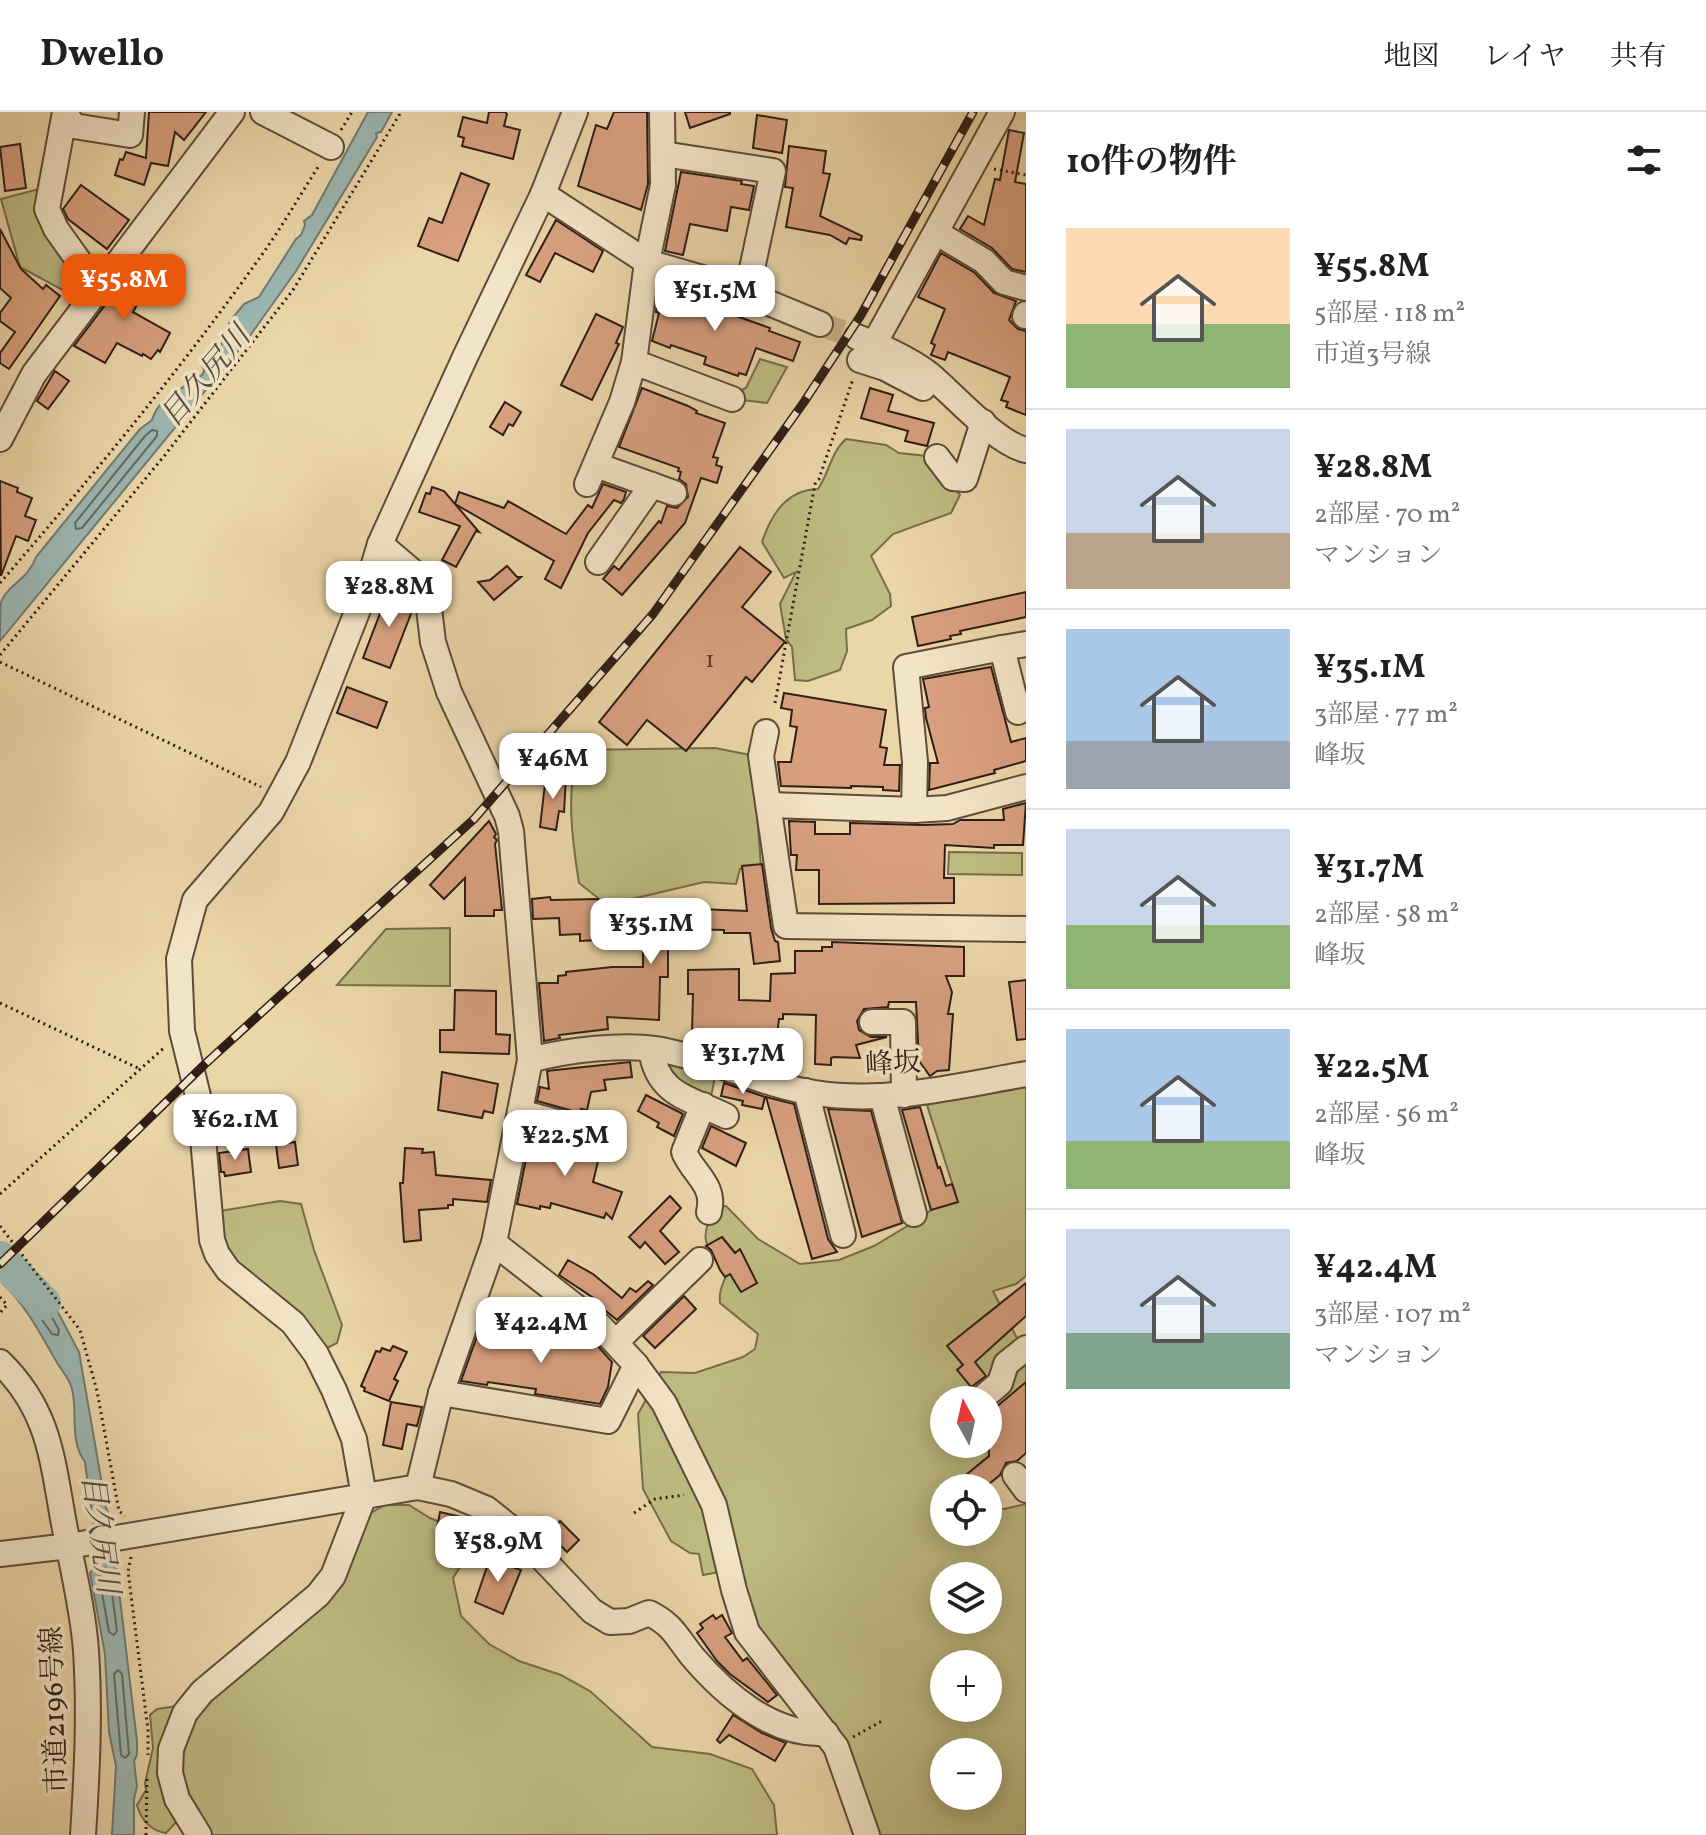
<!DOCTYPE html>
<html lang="ja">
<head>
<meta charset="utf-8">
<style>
	:root { --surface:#fff; --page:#f2f2f2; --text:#202124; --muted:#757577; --line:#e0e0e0; --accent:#ea580c }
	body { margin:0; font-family:Vollkorn,"Noto Serif JP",serif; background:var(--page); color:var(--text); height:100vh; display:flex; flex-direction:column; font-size:30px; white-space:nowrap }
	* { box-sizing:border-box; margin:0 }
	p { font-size:26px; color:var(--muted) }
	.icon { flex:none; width:44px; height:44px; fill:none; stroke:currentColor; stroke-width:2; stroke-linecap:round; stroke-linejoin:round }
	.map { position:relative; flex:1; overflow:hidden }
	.drawer { display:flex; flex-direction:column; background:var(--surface); width:680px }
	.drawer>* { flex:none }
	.needle { width:52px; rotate:352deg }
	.fabs { position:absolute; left:930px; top:1274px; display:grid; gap:16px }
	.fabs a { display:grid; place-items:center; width:72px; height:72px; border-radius:50%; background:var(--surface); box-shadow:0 4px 20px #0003; font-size:40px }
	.price { position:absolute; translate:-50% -68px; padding:0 18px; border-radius:16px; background:#fff; color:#222; font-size:26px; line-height:52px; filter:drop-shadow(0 2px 4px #0008) }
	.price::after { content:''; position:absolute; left:50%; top:48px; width:24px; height:18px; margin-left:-12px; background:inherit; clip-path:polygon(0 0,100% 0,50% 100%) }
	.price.active { background:var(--accent); color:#fff }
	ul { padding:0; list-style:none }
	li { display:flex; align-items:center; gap:24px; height:200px; padding:0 40px }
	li+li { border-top:2px solid var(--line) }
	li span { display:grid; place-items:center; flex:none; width:224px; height:160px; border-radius:0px; color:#555 }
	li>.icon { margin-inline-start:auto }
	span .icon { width:96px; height:96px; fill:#fffc; stroke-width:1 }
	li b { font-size:34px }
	h2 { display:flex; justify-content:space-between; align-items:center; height:96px; padding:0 40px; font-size:34px }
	header { display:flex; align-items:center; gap:48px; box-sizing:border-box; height:112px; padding:0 40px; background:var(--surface); border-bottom:2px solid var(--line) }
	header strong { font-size:38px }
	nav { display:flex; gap:44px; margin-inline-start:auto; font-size:28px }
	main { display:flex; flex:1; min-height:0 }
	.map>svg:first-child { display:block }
	.green { fill:#bebc83; stroke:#766d4c; stroke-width:2; fill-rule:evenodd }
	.water { fill:#9cb7b2; stroke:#707a74; stroke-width:2 }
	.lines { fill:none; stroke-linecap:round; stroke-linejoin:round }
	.shore { stroke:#656a64; stroke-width:2 }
	.river { stroke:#9cb7b2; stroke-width:34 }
	.building { fill:#d8a07f; stroke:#2e1e16; stroke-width:2 }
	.minor-tunnel { stroke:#c5b18b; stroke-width:24; stroke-dasharray:24 12; stroke-linecap:butt }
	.minor-casing { stroke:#5d4c3a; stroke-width:28 }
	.path { stroke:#2e1e16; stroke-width:3; stroke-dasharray:2 4; stroke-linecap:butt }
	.minor { stroke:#f2e4c6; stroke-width:24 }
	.rail-casing { stroke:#2e1e16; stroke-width:9 }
	.rail { stroke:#f2e4c6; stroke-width:6; stroke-dasharray:18; stroke-linecap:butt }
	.labels { text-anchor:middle; stroke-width:7; stroke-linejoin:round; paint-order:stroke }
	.number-label { font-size:24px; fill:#583e30 }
	.street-label { font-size:28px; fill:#2e1e16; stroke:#f2e4c6 }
	.water-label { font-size:30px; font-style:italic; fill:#4f4c45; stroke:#f2e4c6 }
</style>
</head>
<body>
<header>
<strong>Dwello</strong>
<nav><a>地図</a><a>レイヤ</a><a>共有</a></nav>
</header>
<main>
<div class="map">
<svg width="1026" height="1723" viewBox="0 0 1026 1723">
	<rect width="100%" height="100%" fill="#ebd6a8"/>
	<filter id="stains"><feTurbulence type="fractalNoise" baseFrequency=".0025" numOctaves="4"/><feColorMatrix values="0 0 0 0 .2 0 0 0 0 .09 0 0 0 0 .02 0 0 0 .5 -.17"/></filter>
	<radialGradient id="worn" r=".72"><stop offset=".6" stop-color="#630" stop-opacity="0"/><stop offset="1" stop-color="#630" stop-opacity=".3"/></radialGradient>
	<g class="green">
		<path d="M39 77 53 133 79 169 70 182 20 155 1 87Z"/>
		<path d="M760 247 787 255 767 291 743 288 733 282 746 276Z"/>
		<path d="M846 327 886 333 899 341 927 344 960 383 951 401 893 422 871 444 890 482 891 494 872 508 846 517 847 539 840 558 808 569 795 568 792 535 786 527 780 492 796 460 784 466 762 430C771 403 786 378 818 377 829 361 831 340 846 327Z"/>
		<path d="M715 636 750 643 753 649 761 755 740 757 736 772 704 770 632 787 603 790 579 771C572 727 566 681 578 638Z"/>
		<path d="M949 740 1022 741V763L948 762Z"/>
		<path d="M450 816V874L337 873 386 817Z"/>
		<path d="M670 949 716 961 711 984 677 969 667 957Z"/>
		<path d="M1026 975V1164L1016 1172 993 1179 1026 1244V1292L1010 1332 965 1376H944V1420H988V1397H1004L1026 1392V1723H860L844 1647 801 1598 724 1459 703 1463 699 1442 690 1441 671 1429 643 1377 638 1302 661 1260 695 1261 743 1245 755 1237 758 1222 720 1191C718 1171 729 1169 727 1151 698 1135 703 1121 715 1094H726L758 1127 800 1152 839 1148 874 1134 919 1107 955 1080 927 993 951 984ZM944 1288H988V1332H944ZM944 1464H988V1508H944ZM944 1552H988V1596H944ZM944 1640H988V1684H944Z"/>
		<path d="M280 1089 301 1092 314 1138 342 1213 337 1231 323 1238 225 1140 220 1099Z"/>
		<path d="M385 1393H409L430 1406 452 1415 465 1433 460 1455 453 1466 461 1504 489 1532 519 1549 561 1563 590 1579 652 1635 710 1642 752 1657 774 1693 777 1723H205L176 1658 184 1619 203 1588 271 1530 362 1406Z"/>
		<path d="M178 1594 179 1707 166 1721C151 1719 141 1708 137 1693L146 1678 145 1671 153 1636 150 1603 157 1597Z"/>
	</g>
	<g class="water">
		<path d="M368 0H392L381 20 376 21 377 25 296 159 247 228 0 529C0 518 0 500 1 490 8 472 28 468 36 445L140 317 152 308C158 285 185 276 202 263L204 259 202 245 221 234 230 209 244 192 259 185 296 127 301 123 305 113 304 109 312 103Z"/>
		<path d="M22 1151 52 1189 79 1240 106 1395 113 1414 94 1417 85 1350C69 1329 78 1301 72 1277 70 1267 61 1258 56 1249 40 1221 27 1195 3 1172Z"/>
		<path d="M114 1437 137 1629V1643L134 1649 137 1674 134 1687V1723H112L116 1654 109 1620 105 1542 90 1461 95 1454V1440Z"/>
	</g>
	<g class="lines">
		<g class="shore">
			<path d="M152 318 157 319V324L82 416 76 417 75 411 145 324Z"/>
			<path d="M20 1166 24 1167 45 1193 59 1218 58 1223 52 1222 17 1173Z"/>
			<path d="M105 1456 109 1458 117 1519 114 1523 109 1520 99 1464Z"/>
			<path d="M118 1558 122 1562 129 1642 125 1646 121 1643 114 1562Z"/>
		</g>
		<path class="river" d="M0 1146 44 1191"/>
	</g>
	<g class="building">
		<path d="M149 0H206L184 28 175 20 168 54 151 51 144 73 115 63 120 47 123 48 126 40 146 46Z"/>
		<path d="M489 0H505L507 2 504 14 520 18 513 47 462 34 464 26 458 24 463 5 487 11Z"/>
		<path d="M614 0H647L648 72 641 98 578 74 596 13 607 17Z"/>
		<path d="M685 0H730V2L690 16Z"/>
		<path d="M757 3 787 8 782 41 753 36Z"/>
		<path d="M1009 18 1024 21 1015 70 1026 72V160L1012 157 992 136 960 117 968 104 984 113 995 67 1000 68Z"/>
		<path d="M20 32 26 76 5 79 0 35Z"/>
		<path d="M789 34 826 39 823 61 830 62 820 104 862 124 861 128 849 126 846 132 830 123 786 115 793 76 785 75Z"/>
		<path d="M681 60 742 69 741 72 754 74 749 98 731 95 727 119 690 112 683 143 665 139Z"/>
		<path d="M461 61 489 72 458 149 418 134 429 106 442 111Z"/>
		<path d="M81 73 129 108 107 137 68 107 63 97Z"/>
		<path d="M556 108 603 139 593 160 555 141 540 170 526 163Z"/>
		<path d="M0 117 21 157 43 177 46 173 60 184 9 257 0 251V241L15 220 0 209V201L11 186 0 176Z"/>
		<path d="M941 141 975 161 994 181 1016 189 1009 208 1018 217 1026 219V303L1006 295 1008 290 1001 288 1010 265 948 240 945 248 931 243 935 233 931 231 945 197 918 185Z"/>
		<path d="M137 151 155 160 133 200 170 221 160 240 158 238 151 247 143 242 142 244 117 231 105 251 74 234Z"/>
		<path d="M663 173 696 184 695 187 705 191V193L770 216 769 219 800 230 793 249 756 236 746 263 739 261 738 264 704 252 706 245 671 233 670 236 652 229 659 201 656 200 658 180 660 181Z"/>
		<path d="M596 202 623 215 616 231 619 232 592 288 561 273Z"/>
		<path d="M55 259 69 269 48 297 37 289Z"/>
		<path d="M642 276 688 294 697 299 696 301 725 311 713 345 718 346 716 353 722 355 717 371 701 366 685 411 622 483 603 467 614 454 619 458 659 409 661 411 667 394 677 396 688 385 686 372 679 367 681 360 678 359 679 356 619 335Z"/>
		<path d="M870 276 893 283 888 299 934 311 927 334 905 329 908 319 861 306Z"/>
		<path d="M505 290 521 300 513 314 509 312 503 323 490 315Z"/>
		<path d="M0 369 18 376 17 380 32 386 25 404 36 408 28 429 16 424 1 464Z"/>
		<path d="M603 372 626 380 624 387 621 391 614 388 588 421 561 476 545 467 554 449 455 392 459 380 504 396 508 389 566 422 588 393 592 396Z"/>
		<path d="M432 375 444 379 479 420 476 419 456 455 442 448 460 414 419 400 426 381 430 382Z"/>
		<path d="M740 435 771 460 742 495 785 530 752 570 746 565 686 639 647 608 627 633 599 610Z"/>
		<path d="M507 454 517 465H521L494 488 478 470 490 468Z"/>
		<path d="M389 478 413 487 414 494 390 556 363 546Z"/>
		<path d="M1026 480V505L960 519 961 522 950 524 951 527 918 534 912 505Z"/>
		<path d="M991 555 1011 630 1026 626V649L994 658 995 661 929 678 930 651H938L926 606 925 596 929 595 923 567Z"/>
		<path d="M347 575 387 590 377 616 337 601Z"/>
		<path d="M784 581 886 598 880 635 887 636 884 653H900L899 679 883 678V675L851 674V676L781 674 778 650H791L797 615 790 614 792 598 781 596Z"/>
		<path d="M546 663 566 665 564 700 559 699 556 718 540 715Z"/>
		<path d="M1026 691 1023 733H994V736L945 733 944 766H954V791L819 792V758H796L797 743H791L789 709 815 710V722H850V711L923 713 953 712 960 708H1004L1003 697Z"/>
		<path d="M489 709 496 722 494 725 497 728 495 732 502 798H494V804H465V766L444 787 430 773Z"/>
		<path d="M762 752 771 816 775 829 778 830 780 849 754 852 750 821H724V818L682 817V825H668V865H660L659 908 607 905 608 917 559 923 560 926 544 929 539 871H558V864L566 863V860L612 855H643V838H649L650 795 747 799 742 754Z"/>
		<path d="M550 785 551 788 598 787 599 828 580 829V822L560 823 559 806 533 807 532 787Z"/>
		<path d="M832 830 964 835V864H946L952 880 948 902H953L949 958 937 959 930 964 919 949 916 890H889L888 895 864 897 857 909 859 918 871 925H887L856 933 860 946 834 945 831 946V953L815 952 816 903 783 902V907H779L775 941 721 939 719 935H713V921H692L693 882H688V858L739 857V888L770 889 771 862 795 861V839H822V835H832Z"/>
		<path d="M1026 868V927L1017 928 1009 870Z"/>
		<path d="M455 878 496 879V922L510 923 509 942 440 940V918H454Z"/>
		<path d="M630 950 632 965 604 968 606 978 591 980 587 998 581 997 580 1001 537 989 540 975 549 977 547 959Z"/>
		<path d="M442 960 498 972 493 1001 484 999 482 1006 438 998Z"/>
		<path d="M724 971 765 985 762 997 742 993 743 989 721 984Z"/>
		<path d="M646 983 683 1002 674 1024 657 1015 659 1011 638 999Z"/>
		<path d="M766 985 794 992 828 1127 837 1140 812 1147Z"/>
		<path d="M920 995 938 1056 940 1055 946 1074 952 1072 958 1090 931 1098 902 998Z"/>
		<path d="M828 997 871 999 902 1111 862 1125Z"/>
		<path d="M711 1014 746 1031 736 1054 702 1036Z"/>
		<path d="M531 1022 601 1037 593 1070 622 1080 612 1107 606 1101 604 1106 551 1091 550 1096 540 1094V1097L517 1092Z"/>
		<path d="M295 1030 298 1053 279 1056 276 1033Z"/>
		<path d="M405 1036 423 1037 422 1041 434 1040 436 1063 491 1068 487 1090 453 1087V1093H448V1096L419 1098 421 1128 404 1130 400 1071H403Z"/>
		<path d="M248 1037 251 1060 225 1064 224 1060H221L219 1041Z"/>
		<path d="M670 1084 681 1096 660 1119 679 1140 665 1152 645 1130 640 1136 629 1125Z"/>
		<path d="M722 1125 735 1141 740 1137 757 1171 741 1180 730 1162 725 1165 720 1158 711 1138 706 1134Z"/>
		<path d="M568 1148 593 1162 622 1186 630 1176 636 1180 648 1169 653 1173 617 1208 596 1191 598 1189 559 1163Z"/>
		<path d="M1026 1171V1204L975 1250 986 1264 971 1275 957 1258 963 1253 947 1234Z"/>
		<path d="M684 1184 696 1197 655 1236 643 1224Z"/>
		<path d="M546 1205 561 1207 558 1225 596 1232 612 1250 608 1275 600 1292 535 1282 536 1277 488 1270 487 1273 461 1269 480 1216 541 1235Z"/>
		<path d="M393 1234 407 1240 394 1267 398 1269 389 1289 364 1279 365 1276 361 1274 376 1239 380 1240 382 1236 390 1239Z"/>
		<path d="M1026 1270V1341L1017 1349 1006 1351 1000 1363 984 1376H950L989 1344 988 1302Z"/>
		<path d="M391 1290 422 1295 417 1314 407 1312 402 1337 383 1333Z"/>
		<path d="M440 1400 469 1407 483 1413 493 1421 488 1435 457 1424 456 1428 442 1425 443 1418 437 1416Z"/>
		<path d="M560 1409 579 1428 567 1440 548 1421Z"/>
		<path d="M492 1440 510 1447 507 1453 521 1458 503 1502 475 1490Z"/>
		<path d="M713 1503 716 1507 722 1503 732 1521 725 1525 743 1549 747 1546 777 1583 768 1590 730 1562 717 1549 697 1521 703 1516 700 1512Z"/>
		<path d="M733 1603 762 1621 786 1631 775 1649 729 1623 720 1631 717 1628Z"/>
	</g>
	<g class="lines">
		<path class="minor-tunnel" d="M820 212 857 225"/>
		<g class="minor-casing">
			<g id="minor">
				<path d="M65 0 47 97 56 117 98 176"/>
				<path d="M263 0 331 35"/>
				<path d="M66 3 74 14 130 23 132 0"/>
				<path d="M663 42 773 59 747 180"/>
				<path d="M543 82 647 150 723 172 820 212"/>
				<path d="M937 121 984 149 1004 170 1026 176"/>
				<path d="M1025 204 1026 202"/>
				<path d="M857 225C882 235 908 246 929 262 953 282 997 332 1026 338"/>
				<path d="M874 232 1002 0"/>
				<path d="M860 248 885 256 923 276"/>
				<path d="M634 250 732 287"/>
				<path d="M0 327 34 262 232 0"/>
				<path d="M937 345 953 366 965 367 983 310"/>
				<path d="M596 353 674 381"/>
				<path d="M587 372 622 290 634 250 647 150 663 73 662 0"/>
				<path d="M380 432 426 471 433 530 449 580 507 704 511 719 530 948 494 1131 441 1281 418 1375"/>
				<path d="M598 450 652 373"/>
				<path d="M1002 536 1026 532"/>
				<path d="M766 620 761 644 786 814 1026 817"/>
				<path d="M770 693 914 698 947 696 1026 675"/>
				<path d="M914 698 915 650 906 555 1002 536 1018 600"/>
				<path d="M872 910H903L904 983"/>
				<path d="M651 937C657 983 689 986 726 1004"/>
				<path d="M530 948C567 938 624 931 662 938 714 948 763 973 815 981 886 992 957 974 1026 962"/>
				<path d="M806 979 843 1123"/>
				<path d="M882 984 914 1102"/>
				<path d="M703 993 684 1040C693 1062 716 1073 709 1100"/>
				<path d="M520 1000 605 1023"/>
				<path d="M494 1131 599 1213 636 1253 664 1291 714 1393 734 1478 747 1520 836 1635 867 1723"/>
				<path d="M616 1230 700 1148"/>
				<path d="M0 1250C50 1299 52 1347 64 1412 72 1453 83 1497 86 1539 90 1600 87 1661 83 1723"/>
				<path d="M441 1281 608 1309 636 1253"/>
				<path d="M980 1288 1000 1271 1006 1252 1026 1236"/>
				<path d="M1015 1363 1026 1378"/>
				<path d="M0 1442 69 1434 418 1375 451 1382 487 1397 524 1427 592 1499 610 1510 629 1509 649 1501C673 1513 676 1524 692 1544 725 1583 773 1624 826 1621"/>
				<path d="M199 1723 177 1687 170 1661 171 1637 185 1601 202 1580 318 1483 333 1464 364 1384 354 1327 334 1278 316 1242 293 1211 228 1158 217 1142 212 1128 200 992 182 919 179 847 195 788 271 700 298 650 368 472 380 432 465 245 543 82 575 0"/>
			</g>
		</g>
		<g class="path">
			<path d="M341 18 352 0"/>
			<path d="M994 57 1026 63"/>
			<path d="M0 471C91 366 180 258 261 144 282 115 300 83 320 52"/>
			<path d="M0 543 165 343 293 178 401 0"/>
			<path d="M0 550 261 675"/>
			<path d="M775 591 815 372 819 367 853 267"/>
			<path d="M0 891 140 957"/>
			<path d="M0 1082 165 935"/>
			<path d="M0 1114 80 1218 97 1279 119 1399 125 1404"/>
			<path d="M0 1185 7 1193 0 1201"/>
			<path d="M634 1401 655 1387 684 1383"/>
			<path d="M131 1445 128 1459 148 1618V1643"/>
			<path d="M853 1625 882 1609"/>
			<path d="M146 1723 147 1663"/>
		</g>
		<use href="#minor" class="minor"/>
		<g class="rail-casing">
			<path id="rail" d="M0 1152 205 952 474 707 653 502 804 290 861 203 973 0"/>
		</g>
		<use href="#rail" class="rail"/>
	</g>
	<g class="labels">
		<g class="number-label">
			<text x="710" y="555">1</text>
		</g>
		<g class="street-label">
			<text transform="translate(893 950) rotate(-3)" y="10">峰坂</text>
			<text transform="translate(53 1598) rotate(-92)" y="10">市道2196号線</text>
		</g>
		<g class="water-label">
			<text transform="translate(205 264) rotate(-50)" y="10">目久尻川</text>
			<text transform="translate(101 1422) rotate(82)" y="10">目久尻川</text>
		</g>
	</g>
	<rect width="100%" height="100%" filter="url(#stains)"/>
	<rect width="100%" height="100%" fill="url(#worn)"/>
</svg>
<div class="fabs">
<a><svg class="needle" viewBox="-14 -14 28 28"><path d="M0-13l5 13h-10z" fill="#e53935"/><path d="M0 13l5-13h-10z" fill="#757577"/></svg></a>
<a><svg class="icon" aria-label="locate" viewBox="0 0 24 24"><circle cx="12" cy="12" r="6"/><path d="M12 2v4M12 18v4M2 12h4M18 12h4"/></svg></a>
<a><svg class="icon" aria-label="layers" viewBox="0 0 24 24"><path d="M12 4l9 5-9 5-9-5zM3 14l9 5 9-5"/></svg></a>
<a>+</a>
<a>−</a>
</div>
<b class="price active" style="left:124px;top:210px">¥55.8M</b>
<b class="price" style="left:715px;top:221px">¥51.5M</b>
<b class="price" style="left:389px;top:517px">¥28.8M</b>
<b class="price" style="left:553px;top:689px">¥46M</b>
<b class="price" style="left:651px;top:854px">¥35.1M</b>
<b class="price" style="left:743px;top:984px">¥31.7M</b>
<b class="price" style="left:235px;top:1050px">¥62.1M</b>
<b class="price" style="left:565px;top:1066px">¥22.5M</b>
<b class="price" style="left:541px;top:1253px">¥42.4M</b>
<b class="price" style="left:498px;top:1472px">¥58.9M</b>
</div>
<section class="drawer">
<h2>10件の物件<svg class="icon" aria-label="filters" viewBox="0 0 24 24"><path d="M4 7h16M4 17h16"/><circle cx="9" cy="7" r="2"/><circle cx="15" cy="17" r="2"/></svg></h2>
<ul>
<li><span style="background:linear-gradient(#ffd9b3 60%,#8fb573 0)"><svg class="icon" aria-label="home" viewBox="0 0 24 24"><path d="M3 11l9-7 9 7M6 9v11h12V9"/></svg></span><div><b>¥55.8M</b><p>5部屋 · 118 m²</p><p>市道3号線</p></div></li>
<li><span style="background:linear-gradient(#c9d6e8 65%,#b9a48a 0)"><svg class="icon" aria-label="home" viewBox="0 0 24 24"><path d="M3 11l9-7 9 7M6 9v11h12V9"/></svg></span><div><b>¥28.8M</b><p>2部屋 · 70 m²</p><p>マンション</p></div></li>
<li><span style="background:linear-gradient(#a9c7e8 70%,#9aa5b1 0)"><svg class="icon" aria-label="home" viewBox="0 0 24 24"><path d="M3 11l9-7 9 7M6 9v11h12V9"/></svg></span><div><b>¥35.1M</b><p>3部屋 · 77 m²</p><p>峰坂</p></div></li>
<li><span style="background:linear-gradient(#c9d6e8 60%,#8fb573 0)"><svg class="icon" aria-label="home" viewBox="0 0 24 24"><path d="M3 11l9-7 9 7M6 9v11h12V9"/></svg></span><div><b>¥31.7M</b><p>2部屋 · 58 m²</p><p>峰坂</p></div></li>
<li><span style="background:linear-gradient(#a9c7e8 70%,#8fb573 0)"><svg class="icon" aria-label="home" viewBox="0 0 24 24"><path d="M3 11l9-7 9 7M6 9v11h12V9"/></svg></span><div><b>¥22.5M</b><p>2部屋 · 56 m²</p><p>峰坂</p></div></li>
<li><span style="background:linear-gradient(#c9d6e8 65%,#7fa58c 0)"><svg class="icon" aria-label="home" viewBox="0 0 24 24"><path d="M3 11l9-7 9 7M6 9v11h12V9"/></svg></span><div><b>¥42.4M</b><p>3部屋 · 107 m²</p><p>マンション</p></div></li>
</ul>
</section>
</main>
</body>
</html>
